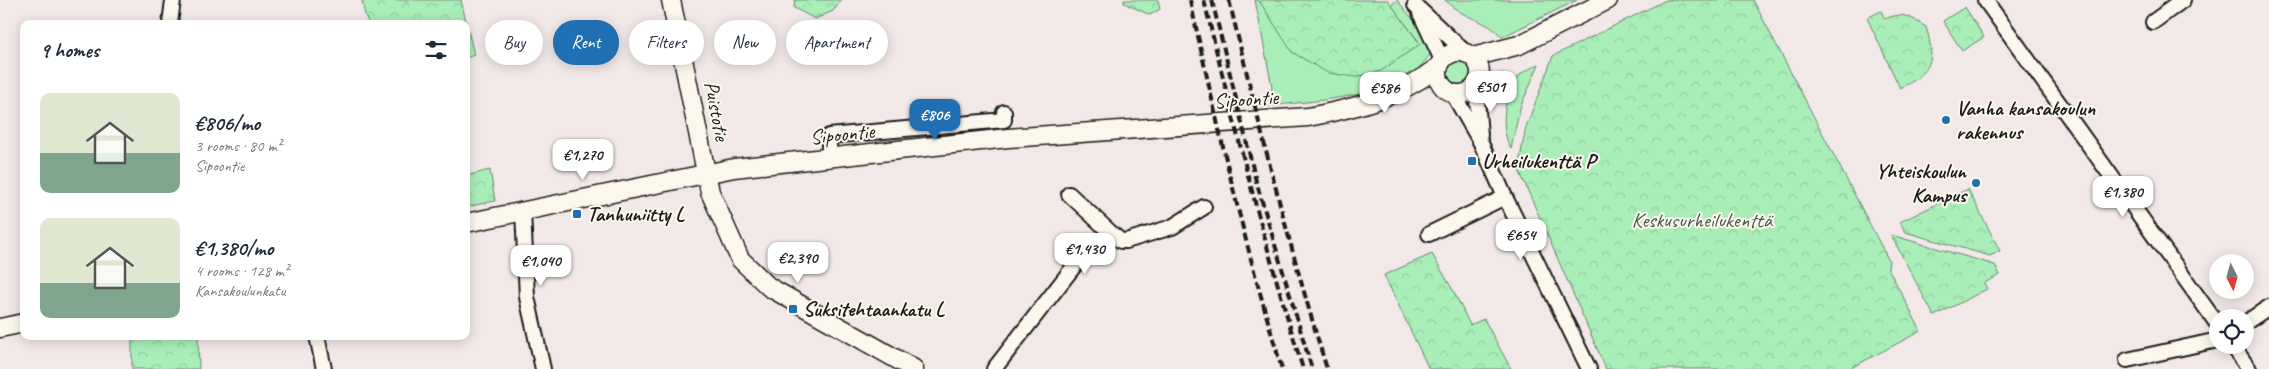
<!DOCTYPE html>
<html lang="en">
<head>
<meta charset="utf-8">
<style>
	:root { --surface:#fff; --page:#f6f6f7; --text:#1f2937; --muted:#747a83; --accent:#1f6fb2 }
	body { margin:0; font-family:Caveat,sans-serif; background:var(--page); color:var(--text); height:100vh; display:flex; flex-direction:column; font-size:19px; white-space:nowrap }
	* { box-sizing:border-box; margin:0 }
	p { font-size:16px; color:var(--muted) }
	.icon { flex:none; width:28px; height:28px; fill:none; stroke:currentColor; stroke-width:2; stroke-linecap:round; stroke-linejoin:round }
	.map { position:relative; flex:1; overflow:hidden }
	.side { position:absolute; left:20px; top:20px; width:450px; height:320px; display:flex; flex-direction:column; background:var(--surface); border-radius:10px; box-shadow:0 2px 12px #0003 }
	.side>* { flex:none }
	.banner { position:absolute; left:485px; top:20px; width:475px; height:45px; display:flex; gap:10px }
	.needle { width:32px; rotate:174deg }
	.controls { position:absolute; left:2209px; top:254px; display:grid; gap:10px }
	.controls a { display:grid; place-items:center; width:45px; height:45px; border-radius:50%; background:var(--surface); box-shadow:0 2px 12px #0003; font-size:25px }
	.price { position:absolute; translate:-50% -42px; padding:0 11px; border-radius:10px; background:#fff; color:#222; font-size:16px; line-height:32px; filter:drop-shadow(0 1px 2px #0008) }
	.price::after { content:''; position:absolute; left:50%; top:30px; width:15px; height:11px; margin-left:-8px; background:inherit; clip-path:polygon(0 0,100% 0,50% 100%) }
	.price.selected { background:var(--accent); color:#fff }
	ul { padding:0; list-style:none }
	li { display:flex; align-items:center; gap:15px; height:125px; padding:0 20px }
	li span { display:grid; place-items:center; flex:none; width:140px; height:100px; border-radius:10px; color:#555 }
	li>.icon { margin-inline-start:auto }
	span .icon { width:60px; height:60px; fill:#fffc; stroke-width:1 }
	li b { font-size:21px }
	h2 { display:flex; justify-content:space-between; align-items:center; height:60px; padding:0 20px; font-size:21px }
	.pill { padding:0 18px; border-radius:22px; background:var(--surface); box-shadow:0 2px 12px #0003; font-size:18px; line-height:45px }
	.pill.selected { background:var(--accent); color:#fff }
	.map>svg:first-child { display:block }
	.green { fill:#a9eeb8; stroke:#62856a }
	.forest { fill:url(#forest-crowns); stroke:#62856a }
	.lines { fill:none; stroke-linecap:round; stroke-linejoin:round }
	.minor-casing { stroke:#1c1c1c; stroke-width:18 }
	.tertiary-casing { stroke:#1c1c1c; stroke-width:21 }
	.minor { stroke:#fbf7ec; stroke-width:14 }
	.tertiary { stroke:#fbf7ec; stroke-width:18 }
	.rail { stroke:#1c1c1c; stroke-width:4; stroke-dasharray:8 4; stroke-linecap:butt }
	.poi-dot { fill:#1f6fb2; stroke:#fbf7ec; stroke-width:2 }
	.labels { text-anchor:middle; stroke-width:4; stroke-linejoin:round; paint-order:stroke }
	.street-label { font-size:21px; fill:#1c1c1c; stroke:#fbf7ec }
	.poi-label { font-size:21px; font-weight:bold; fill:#1c1c1c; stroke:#fbf7ec; text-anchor:start }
	.park-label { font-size:21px; fill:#465b4b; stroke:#fbf7ec }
</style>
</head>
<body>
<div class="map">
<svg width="2269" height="369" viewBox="0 0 2269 369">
	<defs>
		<pattern id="forest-crowns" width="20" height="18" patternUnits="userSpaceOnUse" patternTransform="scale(1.25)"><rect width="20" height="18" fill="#a9eeb8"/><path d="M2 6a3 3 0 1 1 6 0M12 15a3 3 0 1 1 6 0" fill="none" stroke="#91cc9e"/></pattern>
	</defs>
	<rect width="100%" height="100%" fill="#f2e8e8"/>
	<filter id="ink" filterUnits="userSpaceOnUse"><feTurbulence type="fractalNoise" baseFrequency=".02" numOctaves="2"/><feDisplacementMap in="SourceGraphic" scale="10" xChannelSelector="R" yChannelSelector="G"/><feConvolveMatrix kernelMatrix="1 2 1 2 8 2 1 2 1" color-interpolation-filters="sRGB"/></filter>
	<g filter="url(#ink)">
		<g class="green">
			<path d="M1255 0 1420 43 1391 5 1397 0 1428 38 1430 55C1425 60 1420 68 1415 72 1379 98 1311 101 1268 106L1272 87Z"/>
			<path d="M1445 0H1577L1502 37C1488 19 1463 20 1445 0Z"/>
			<circle cx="1459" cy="73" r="14"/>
			<path d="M1539 64 1520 108 1511 149C1499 128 1503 92 1521 74 1526 70 1533 67 1539 64Z"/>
			<path d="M1503 73C1502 88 1495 101 1482 108 1481 94 1492 81 1503 73Z"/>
		</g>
		<g class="forest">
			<path d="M362 0H461L474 55 466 58V24H369L365 15Z"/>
			<path d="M795 0H842L833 11 815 19 794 8Z"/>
			<path d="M1124 0H1158L1160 9 1150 15 1124 3Z"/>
			<path d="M1263 0H1388L1420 44 1381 71 1355 77 1328 73 1292 52 1260 2Z"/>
			<path d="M1666 0H1753L1889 261 1888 268 1921 331 1849 369H1606L1518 168 1526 127 1553 56Z"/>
			<path d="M1965 7 1984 37 1962 51 1943 21Z"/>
			<path d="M1881 11 1885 19C1903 11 1910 17 1926 27 1936 60 1932 73 1900 88L1867 18Z"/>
			<path d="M490 170 495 201 466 207V176Z"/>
			<path d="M1968 189 2000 251 1990 256 1905 232 1900 222Z"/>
			<path d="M1891 235 1995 265 2000 275 1984 283 1987 289 1934 316Z"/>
			<path d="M1432 254 1454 292 1470 325 1484 319 1511 369H1429L1384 275Z"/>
			<path d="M132 336H198L199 369H132Z"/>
		</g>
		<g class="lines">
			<g class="minor-casing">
				<g id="minor">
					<path d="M1985 0 2218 325"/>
					<path d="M1415 5 1465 52"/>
					<path d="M1420 13 1442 60"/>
					<path d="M2153 22 2183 0"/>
					<path d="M170 24 173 0"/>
					<path d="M1476 87 1480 135"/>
					<path d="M1453 94 1480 141 1505 197 1589 369"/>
					<path d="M829 158V136L1004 120V112"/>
					<path d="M523 210 527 297 543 369"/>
					<path d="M1111 233 1121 241H1126L1172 227 1204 207"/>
					<path d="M1429 234 1505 197"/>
					<path d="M2245 323 2269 307"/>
					<path d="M317 336 324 369"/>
					<path d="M2232 345 2249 369"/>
					<path d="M2127 360 2218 340"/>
					<path d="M994 369 1082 256 1111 233 1069 194"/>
				</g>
			</g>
			<g class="tertiary-casing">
				<g id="tertiary">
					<path d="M671 0 710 192 740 259 769 287 914 369"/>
					<circle cx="1459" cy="73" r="21"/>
					<path d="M1473 57 1519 45 1608 0"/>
					<path d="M466 223 734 168 1008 138 1308 117C1356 108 1399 97 1438 67"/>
					<path d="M0 328 24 323"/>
				</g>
			</g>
			<use href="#minor" class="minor"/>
			<use href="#tertiary" class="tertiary"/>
			<g class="rail">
				<path d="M1190 0C1217 124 1245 247 1282 369"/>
				<path d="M1204 0C1234 124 1265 247 1303 369"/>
				<path d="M1212 0 1256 181 1312 369"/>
				<path d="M1229 0C1259 124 1289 247 1327 369"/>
			</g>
		</g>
	</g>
	<g class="poi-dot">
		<circle cx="1946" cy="120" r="5"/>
		<rect x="1467" y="156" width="10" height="10" rx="2.5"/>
		<circle cx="1976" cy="183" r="5"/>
		<rect x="572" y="209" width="10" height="10" rx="2.5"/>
		<rect x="788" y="304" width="10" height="10" rx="2.5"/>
	</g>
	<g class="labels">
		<g class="street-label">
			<text transform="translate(1246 99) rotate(-4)" y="7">Sipoontie</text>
			<text transform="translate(717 111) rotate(79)" y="7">Puistotie</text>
			<text transform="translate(842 134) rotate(-6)" y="7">Sipoontie</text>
		</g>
		<g class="poi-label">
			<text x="1956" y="115">Vanha kansakoulun<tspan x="1956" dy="24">rakennus</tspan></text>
			<text x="1482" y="168">Urheilukenttä P</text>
			<text x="1966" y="178" text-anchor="end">Yhteiskoulun<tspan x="1966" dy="24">Kampus</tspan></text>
			<text x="587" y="221">Tanhuniitty L</text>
			<text x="803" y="316">Suksitehtaankatu L</text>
		</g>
		<g class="park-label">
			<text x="1702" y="227">Keskusurheilukenttä</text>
		</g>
	</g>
</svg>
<div class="controls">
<a><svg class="needle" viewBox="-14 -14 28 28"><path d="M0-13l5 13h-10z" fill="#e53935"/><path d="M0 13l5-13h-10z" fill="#747a83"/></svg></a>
<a><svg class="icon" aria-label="locate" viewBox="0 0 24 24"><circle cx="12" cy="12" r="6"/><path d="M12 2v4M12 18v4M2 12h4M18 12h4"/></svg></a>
</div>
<b class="price" style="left:1491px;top:113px">€501</b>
<b class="price" style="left:1385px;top:114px">€586</b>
<b class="price selected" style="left:935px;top:141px">€806</b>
<b class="price" style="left:583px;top:181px">€1,270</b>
<b class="price" style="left:2123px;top:218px">€1,380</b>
<b class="price" style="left:1521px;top:261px">€654</b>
<b class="price" style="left:1085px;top:275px">€1,430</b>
<b class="price" style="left:798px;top:284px">€2,390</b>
<b class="price" style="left:541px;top:287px">€1,040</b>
<div class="banner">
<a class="pill">Buy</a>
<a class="pill selected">Rent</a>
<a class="pill">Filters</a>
<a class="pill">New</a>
<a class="pill">Apartment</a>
</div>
<section class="side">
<h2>9 homes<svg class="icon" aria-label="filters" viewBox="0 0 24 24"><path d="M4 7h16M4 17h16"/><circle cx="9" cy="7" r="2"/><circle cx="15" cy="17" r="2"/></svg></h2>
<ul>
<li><span style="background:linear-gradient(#dfe7d0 60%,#7fa58c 0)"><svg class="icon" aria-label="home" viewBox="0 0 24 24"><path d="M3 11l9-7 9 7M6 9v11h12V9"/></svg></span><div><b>€806/mo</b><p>3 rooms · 80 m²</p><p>Sipoontie</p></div></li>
<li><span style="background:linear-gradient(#dfe7d0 65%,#7fa58c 0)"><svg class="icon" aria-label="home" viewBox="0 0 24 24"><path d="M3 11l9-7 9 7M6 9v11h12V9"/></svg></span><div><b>€1,380/mo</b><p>4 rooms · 128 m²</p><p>Kansakoulunkatu</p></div></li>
</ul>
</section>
</div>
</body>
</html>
